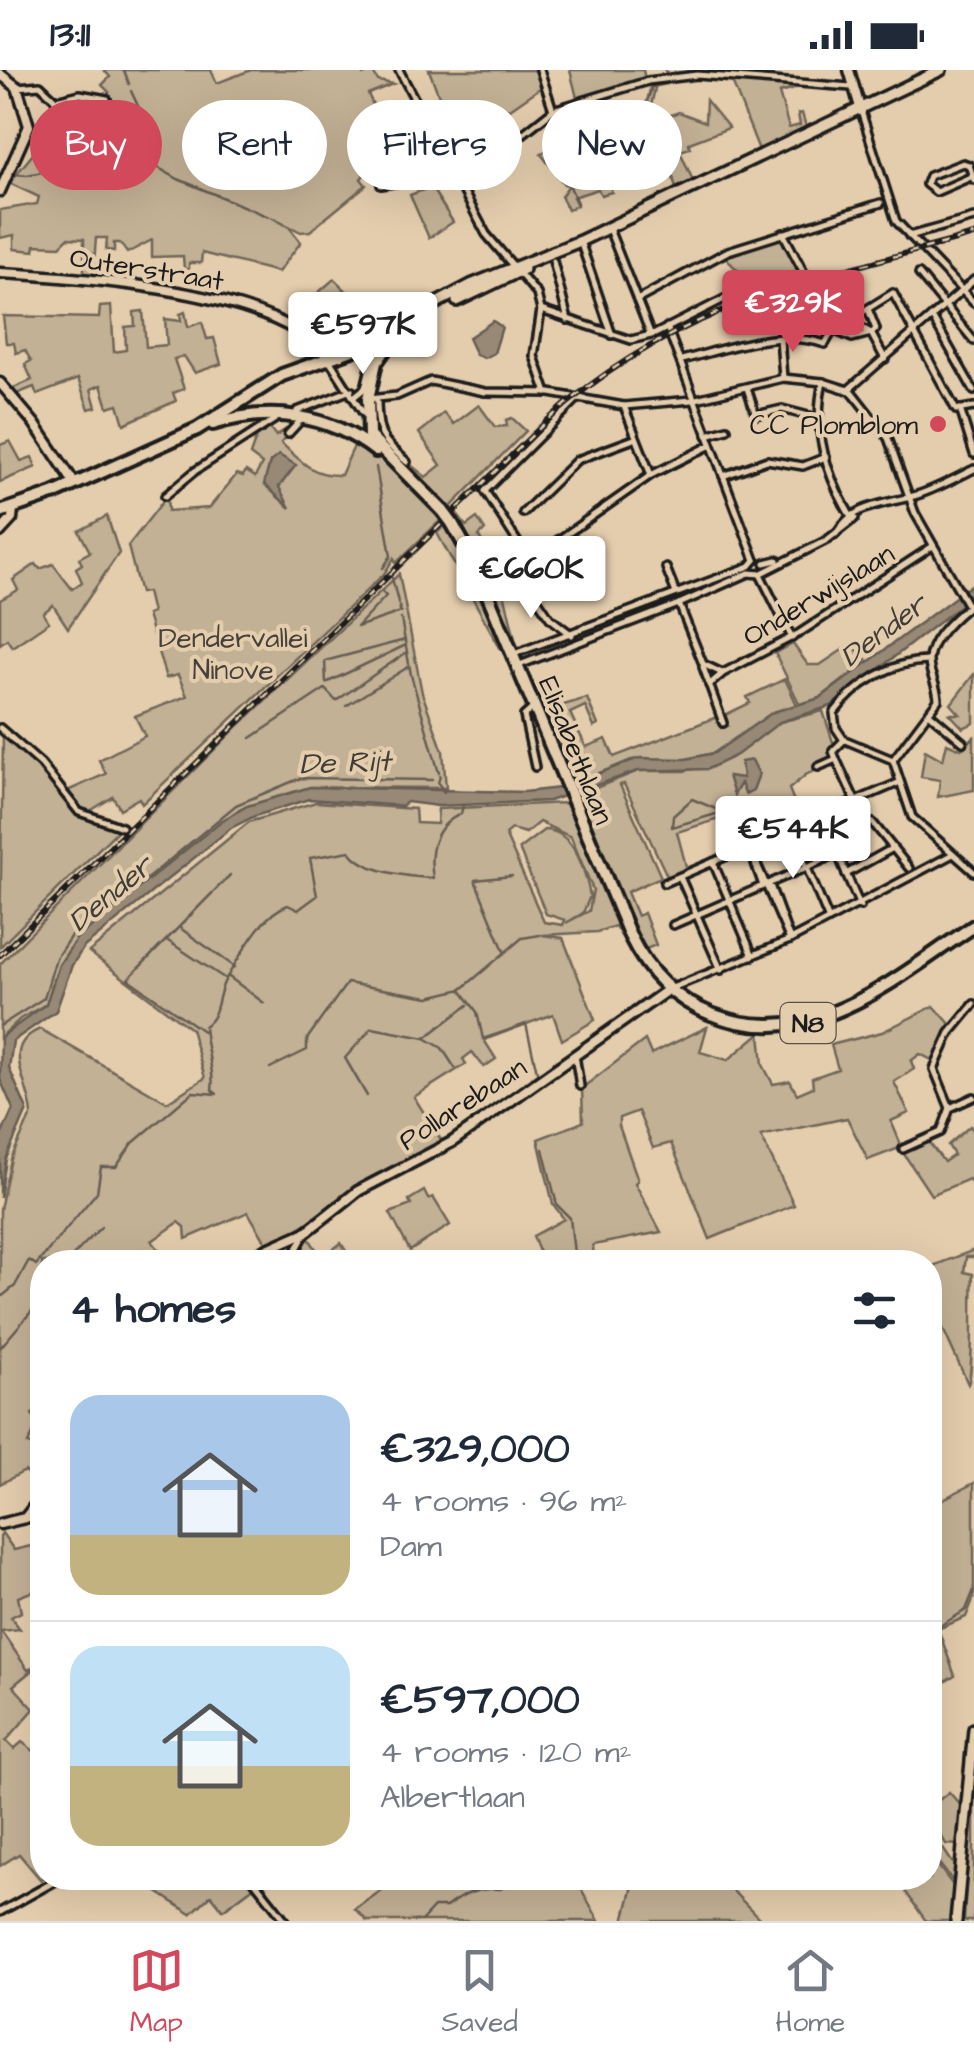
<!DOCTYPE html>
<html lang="en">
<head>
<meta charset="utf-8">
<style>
	:root { --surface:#fff; --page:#f6f6f7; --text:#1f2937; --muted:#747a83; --line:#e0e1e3; --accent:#d1495b }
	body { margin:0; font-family:"Architects Daughter",sans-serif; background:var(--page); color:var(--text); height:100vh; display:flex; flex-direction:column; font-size:38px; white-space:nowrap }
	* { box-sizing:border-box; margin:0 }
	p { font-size:32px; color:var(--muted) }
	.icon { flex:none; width:55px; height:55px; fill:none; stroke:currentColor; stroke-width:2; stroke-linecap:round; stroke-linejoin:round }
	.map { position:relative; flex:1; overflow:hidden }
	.details { position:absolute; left:30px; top:1180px; width:912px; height:640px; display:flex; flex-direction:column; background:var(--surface); border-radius:40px; box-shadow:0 10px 40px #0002 }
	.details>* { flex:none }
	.hud { position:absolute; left:30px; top:30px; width:915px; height:90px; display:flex; gap:20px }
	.price { position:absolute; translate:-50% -85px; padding:0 22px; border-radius:10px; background:#fff; color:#222; font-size:32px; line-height:65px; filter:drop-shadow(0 2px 5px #0008) }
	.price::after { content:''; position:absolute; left:50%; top:60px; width:30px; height:22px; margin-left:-15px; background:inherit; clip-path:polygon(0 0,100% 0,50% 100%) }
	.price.active { background:var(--accent); color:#fff }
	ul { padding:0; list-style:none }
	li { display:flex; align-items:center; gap:30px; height:250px; padding:0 40px }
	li+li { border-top:2px solid var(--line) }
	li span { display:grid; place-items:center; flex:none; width:280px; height:200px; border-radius:30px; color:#555 }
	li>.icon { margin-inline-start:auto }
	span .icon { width:120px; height:120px; fill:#fffc; stroke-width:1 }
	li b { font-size:42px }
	h2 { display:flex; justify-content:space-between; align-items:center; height:120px; padding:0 40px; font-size:42px }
	.pill { padding:0 35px; border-radius:45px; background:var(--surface); box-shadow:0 10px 40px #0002; font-size:35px; line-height:90px }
	.pill.active { background:var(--accent); color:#fff }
	.status { display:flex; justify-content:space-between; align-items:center; height:70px; padding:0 50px; background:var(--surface); direction:ltr }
	.status svg { height:28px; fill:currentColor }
	.tabs { display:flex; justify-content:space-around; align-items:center; height:140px; border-top:2px solid var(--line); background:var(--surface); font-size:28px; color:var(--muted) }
	.tabs a { display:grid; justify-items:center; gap:5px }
	.tabs .active { color:var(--accent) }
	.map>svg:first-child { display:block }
	.green { fill:#c3b195; stroke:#706658; stroke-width:2.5; fill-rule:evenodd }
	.water { fill:#978976; stroke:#665d52; stroke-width:2.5 }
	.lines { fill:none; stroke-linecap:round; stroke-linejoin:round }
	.stream { stroke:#665d52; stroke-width:2.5 }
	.minor-casing { stroke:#1c1c1c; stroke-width:12 }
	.tertiary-casing { stroke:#1c1c1c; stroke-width:15 }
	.secondary-casing { stroke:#1c1c1c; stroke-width:16 }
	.primary-casing { stroke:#1c1c1c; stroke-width:18 }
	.minor { stroke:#e4cdad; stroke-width:5 }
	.tertiary { stroke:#e4cdad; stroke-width:8 }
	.secondary { stroke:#e4cdad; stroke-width:9 }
	.primary { stroke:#e4cdad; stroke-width:10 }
	.rail-casing { stroke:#1c1c1c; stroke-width:6 }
	.rail { stroke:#e4cdad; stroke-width:2.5; stroke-dasharray:8; stroke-linecap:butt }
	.primary-bridge-casing { stroke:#1c1c1c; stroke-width:18; stroke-linecap:butt }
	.primary-bridge { stroke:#e4cdad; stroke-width:10 }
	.poi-dot { fill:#d1495b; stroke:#e4cdad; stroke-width:4 }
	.labels { text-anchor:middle; stroke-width:8; stroke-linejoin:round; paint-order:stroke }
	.shield { fill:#e4cdad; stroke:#585148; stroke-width:2.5 }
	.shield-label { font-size:25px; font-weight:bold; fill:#1c1c1c }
	.street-label { font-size:28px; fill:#1c1c1c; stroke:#e4cdad }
	.poi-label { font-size:28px; fill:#1c1c1c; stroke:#e4cdad; text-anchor:end }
	.park-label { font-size:28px; fill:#46413a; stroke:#e4cdad }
	.water-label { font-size:30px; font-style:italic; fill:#413d37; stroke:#e4cdad }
</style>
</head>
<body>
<div class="status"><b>13:11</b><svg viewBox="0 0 49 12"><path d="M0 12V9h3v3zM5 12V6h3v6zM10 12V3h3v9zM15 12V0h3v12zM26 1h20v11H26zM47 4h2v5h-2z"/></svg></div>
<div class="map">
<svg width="974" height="1851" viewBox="0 0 974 1851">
	<rect width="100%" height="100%" fill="#e4cdad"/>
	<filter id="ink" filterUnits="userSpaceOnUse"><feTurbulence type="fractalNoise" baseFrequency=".01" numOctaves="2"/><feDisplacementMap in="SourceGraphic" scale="20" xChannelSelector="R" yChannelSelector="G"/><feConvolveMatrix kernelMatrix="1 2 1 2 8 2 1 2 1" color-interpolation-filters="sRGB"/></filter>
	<g filter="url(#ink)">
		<g class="green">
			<path d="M104 0H211L217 13 251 0H360L363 5 372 1 378 11 393 14 368 24 393 78 382 82 390 98 371 94 361 109 366 115 310 161 301 162 271 147 289 157 301 172 278 202 202 183 201 193H189V199H184L183 186 152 187V170L127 183 120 173H114V181L106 180 107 168H96L93 207 84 206V169L68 168 60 176 35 175 34 181 14 179V165L0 168V140L37 134 39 127 9 113 33 84 35 57 44 52 49 57 82 55 100 44 110 65 116 63 127 76 125 70H131L121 39 102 37 109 22 102 15 110 7Z"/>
			<path d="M429 0H538L543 16 510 39 475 35 479 50 461 54 456 43 450 46 448 29 439 26Z"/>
			<path d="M570 0H643L645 9 577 28Z"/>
			<path d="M731 9 793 14 794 19 779 23 789 58 800 55 798 44 802 43 807 60 759 80Z"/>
			<path d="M656 14 651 36 662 48 679 42 705 52 706 30 729 58 689 73 690 78 680 81 693 111 676 119 673 107 662 97 644 99 641 93 610 117 612 122 601 125 598 119 573 127 577 135 568 140 561 126 569 115 564 114 541 84 552 76 579 94 612 66 617 71 621 67 646 36 651 15Z"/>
			<path d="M431 117 453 152 429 168 410 125Z"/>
			<path d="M782 167 801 207C769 207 748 219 726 187Z"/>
			<path d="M334 209 365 239 344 258 320 231 301 247 296 242Z"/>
			<path d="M111 236 114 282 126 280 125 257 135 256 134 242 143 241 146 277 167 275 165 249 181 251 180 244 185 242 188 257 202 252 207 269 214 268 221 294 195 303 184 286 174 289 184 319 173 323 176 331 124 354 118 334 108 337 101 315 91 319 96 337 89 339 78 309 37 325 34 317 14 325 9 320 32 310 25 294 31 291 25 280 16 283 14 273H6L3 246 99 248 100 237Z"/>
			<path d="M479 335 495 357 507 356 506 350 512 348 526 361 448 440 408 400 412 396 426 407 441 395 419 363 444 343 454 354Z"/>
			<path d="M269 357 276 366 283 361 287 366 281 373C302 392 312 406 341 405L355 374C388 381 422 423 441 450L396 493 394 488 384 504 142 734 139 728 120 739 113 727 85 744 65 722 106 704 99 690 145 666 135 646 187 626 178 605 166 608 147 545 152 543 147 522 140 523 128 476 167 426 168 441 209 438 237 404 243 406 246 401 255 407 262 394 250 385 257 365Z"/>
			<path d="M10 371 21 391 32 387 36 397 0 412V375Z"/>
			<path d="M456 443 466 456 477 448 485 460 479 466 501 510 516 573 453 447Z"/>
			<path d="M107 446 119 483 68 558 53 535 43 543 49 552 12 577 7 569 0 574V530L18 520 13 510 36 494 40 499 53 494 72 519 82 512 76 498 82 494 79 488 90 482 79 461Z"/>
			<path d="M445 455 461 478 504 576 500 578 437 463Z"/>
			<path d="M399 504 422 623 443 681 446 718 310 717 239 740 76 869 59 895 46 934 20 949 0 968V894L236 658Z"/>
			<path d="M793 574 808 595H820L851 574 868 591 820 628 800 635 775 583Z"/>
			<path d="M974 604V653L963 658 950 644H960L951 634Z"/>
			<path d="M785 609 797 635 783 639 714 683 686 689 631 690 574 714 541 641V637L554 631 557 637 587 628 598 655 594 657 585 636 570 643 586 677 606 669 614 687 717 647 721 658 728 656 725 645 750 633 747 627Z"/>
			<path d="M823 641 839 691 807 704 789 719 799 744 797 751 746 773 732 745 677 762 687 800 668 808 624 714 620 715 661 807 627 822 637 846 644 843 656 875 641 881 578 725 638 701H684L719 693 780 652Z"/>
			<path d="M3 666 40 695 80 745 120 758 0 877Z"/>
			<path d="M974 667V720L938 727 940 710 921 707 925 680 943 690 947 673 961 679Z"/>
			<path d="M316 732 415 739 416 753 437 754 438 739 566 733 624 865 621 866 615 856 597 862 542 865 563 868 595 950 562 970 553 944 484 970 496 989 484 997 472 982 463 989 466 994 414 1027 443 1073 268 1176 248 1142 186 1169 185 1157 179 1152 152 1171 166 1189 42 1192V1337L32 1344 38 1353 28 1374 42 1378V1401L30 1407 25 1401 0 1414V1139L11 1089 32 1043C28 1009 0 976 40 959L167 1032 205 1008 191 959 89 882 249 752ZM539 752 571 767 593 820 589 841 566 853 583 843 590 826C585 800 574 760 544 760L519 779 546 844 565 850 563 855 544 852 505 764 511 759 526 763Z"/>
			<path d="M934 936 951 955 932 990 920 984 911 991 914 999 894 1012 909 1043 891 1051 902 1077 868 1090 847 1048 761 1066 794 1135 710 1169 671 1073 653 1078 638 1041 619 1048V1056L638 1110 635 1113 661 1162 593 1175 594 1192H543L533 1166 564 1149 553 1134 538 1069 583 1052 582 1018 645 970 651 984 707 957 700 982 728 990 760 963 763 995 773 1014 790 1011 797 1024 813 1017 812 1008 838 999 831 975 882 962Z"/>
			<path d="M970 1056 974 1061V1116L969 1109 931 1125 902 1081 928 1071 944 1092 954 1085 948 1075Z"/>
			<path d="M424 1121 428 1129 433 1127 450 1155 410 1181 390 1143 411 1135 409 1130Z"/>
			<path d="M308 1167 322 1188 341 1173 353 1192H309L301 1176Z"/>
			<path d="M974 1180V1187H966L964 1202 973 1204C971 1225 974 1301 968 1314L930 1230V1197Z"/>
			<path d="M974 1413V1527L966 1547 938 1559 955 1606 930 1620V1436Z"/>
			<path d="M2 1463 14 1480 31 1476 42 1497V1526L36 1520 18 1527 21 1542 11 1547 20 1559 1 1561 28 1600 42 1592 13 1616 34 1639 6 1671 14 1679 22 1672 34 1681 42 1673V1808H57L45 1815 19 1784 0 1796V1467Z"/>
			<path d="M949 1722 963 1738 959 1775 946 1774 937 1759 932 1762 952 1792 958 1793 956 1815 930 1782V1737Z"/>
			<path d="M970 1733H974V1851H964Z"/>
			<path d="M930 1785 955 1818 952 1851H926L896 1808H930Z"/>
			<path d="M146 1808H249L255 1816 223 1840 211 1825 191 1844 145 1814Z"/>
			<path d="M373 1808H575L599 1851H367L355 1839 382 1820Z"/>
			<path d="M635 1808H720L762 1851H624Z"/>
		</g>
		<g class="water">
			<path d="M493 251 502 257 494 283 484 288 476 285 468 268Z"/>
			<path d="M279 385 296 395 279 417 290 438 264 414 270 392Z"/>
			<path d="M974 513V525L831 636 780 652 737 685 708 699 638 701 549 731 438 736 407 732 402 736 309 729 255 746 231 758 84 877 72 895 56 941 13 971 9 998 27 1040 6 1089 0 1128V1068L13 1039 0 1009 1 967 46 934 59 895 76 869 221 751 247 736 310 717 524 722 560 718 639 688 686 689 714 683 773 642 820 628Z"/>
			<path d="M752 690 759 704 753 720 745 724 741 713 734 725 728 706 743 708 741 692Z"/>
		</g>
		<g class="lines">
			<g class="stream">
				<path d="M124 0 129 14"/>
				<path d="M665 0 666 3"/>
				<path d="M131 21 152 66 131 84"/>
				<path d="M119 36 130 51 137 77"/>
				<path d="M79 55 101 44 114 72V87"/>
				<path d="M36 85 111 69"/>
				<path d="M11 104 27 105 134 84 178 109 269 147"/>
				<path d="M577 133 569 114C602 86 641 60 652 17L667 14"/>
				<path d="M376 397 391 486 383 498"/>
				<path d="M392 508 400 540"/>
				<path d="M382 522 386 526 357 557 401 542"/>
				<path d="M401 549 411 605 439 703"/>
				<path d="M405 570 325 591 326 613 406 575"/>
				<path d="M346 636 408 597"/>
				<path d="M251 668 325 619 336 631 407 582"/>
				<path d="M963 678 974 667"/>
				<path d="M440 706 438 713 444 722"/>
				<path d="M692 729 723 742 672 757 673 746Z"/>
				<path d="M180 858 235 897"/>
				<path d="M168 871 224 908"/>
				<path d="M504 881 475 810 512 806"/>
				<path d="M229 907 264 933"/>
				<path d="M461 920 477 942 483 969 526 954 538 1006"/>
				<path d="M0 956 44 928 56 888 72 864 108 841 236 735 301 708 432 710"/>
				<path d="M204 962 128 909 230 805"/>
				<path d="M270 998 307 980V969L347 913 429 927 462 919 522 868 540 865"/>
				<path d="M455 998 442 978 425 968 468 935"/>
				<path d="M367 1026 345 988 372 958 425 968"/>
				<path d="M543 1079 557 1135 570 1148 575 1192"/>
				<path d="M67 1192 101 1157"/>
				<path d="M0 1228 15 1216 29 1190 36 1195 97 1122 101 1097H116L133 1073 193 1022 217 1024 212 1020C215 1001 205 978 204 956 221 946 216 922 227 907 242 884 261 844 288 835L298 840 317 826 310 788 350 781C363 802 409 807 433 808 428 780 435 755 461 744L463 735"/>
				<path d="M0 1278 42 1229"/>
				<path d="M930 1562 966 1540 974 1520"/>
				<path d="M411 1851H418"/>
				<path d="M421 1851 434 1837H446C462 1825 478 1817 501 1819L510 1808"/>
			</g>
			<g class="minor-casing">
				<g id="minor">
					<path d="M399 0 486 164 537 224 541 240 534 286 547 323"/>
					<path d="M540 0 553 40"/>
					<path d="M17 17 40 15 56 30 80 24 107 29"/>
					<path d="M55 30 61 44"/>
					<path d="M861 41 896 151 974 233"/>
					<path d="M448 89 505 78 553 40 648 11 697 5 851 17"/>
					<path d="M392 99 410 104"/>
					<path d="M973 106 936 122 926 114 929 106 963 93 969 95 974 110"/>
					<path d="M381 115 399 112 441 82"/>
					<path d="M609 159 650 263"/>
					<path d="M783 163 813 220"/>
					<path d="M909 166 974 148"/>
					<path d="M580 171 612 265"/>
					<path d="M553 191 568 250"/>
					<path d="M919 204 974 271"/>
					<path d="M637 230 728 181 881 133"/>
					<path d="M868 239 876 259 873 262"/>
					<path d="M541 240 631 270 655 264 738 222"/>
					<path d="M932 247 974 321"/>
					<path d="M849 251 871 263"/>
					<path d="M667 257 755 490"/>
					<path d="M833 260 852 268 871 263"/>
					<path d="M871 263 885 289"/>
					<path d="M780 268 783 308"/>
					<path d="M325 284 389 258"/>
					<path d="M682 290C732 277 778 259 825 274L833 260 893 223 956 340 974 337"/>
					<path d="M330 291 363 343"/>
					<path d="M823 312C812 360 827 408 853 450"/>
					<path d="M747 318 756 345 782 339 816 348"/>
					<path d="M848 320 974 210"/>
					<path d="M355 326 365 318 371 293"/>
					<path d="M368 329 397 326 431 311 485 322 550 323 624 336 692 330 783 308 823 312 851 321 888 368 915 443 968 536"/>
					<path d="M377 332C378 367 381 368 407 392"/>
					<path d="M624 336 651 405"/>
					<path d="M960 339 974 384"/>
					<path d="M297 341 351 320"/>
					<path d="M288 364 301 350"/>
					<path d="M707 365 727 359"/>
					<path d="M723 406 767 390 803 396 826 387"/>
					<path d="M165 426 195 401 277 348"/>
					<path d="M523 443 577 390 634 369"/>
					<path d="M836 464C854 433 885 435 917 425 936 419 956 408 974 399"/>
					<path d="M529 490 485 421 578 328"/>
					<path d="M765 493 777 490"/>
					<path d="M666 498 676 523"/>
					<path d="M517 499 651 405 711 375"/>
					<path d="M517 499 550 548 572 565"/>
					<path d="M516 500V512L526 517"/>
					<path d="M760 504 827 470 855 448"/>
					<path d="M760 504 792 568"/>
					<path d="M679 534 749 503 760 504"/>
					<path d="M679 534 703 594 722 603"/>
					<path d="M514 584 750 496 755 490"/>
					<path d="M517 596 679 534"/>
					<path d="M703 597 723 653"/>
					<path d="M709 615 723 603 798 564 933 476"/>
					<path d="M534 637 524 646 535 697"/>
					<path d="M929 643 963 672"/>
					<path d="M0 658 41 694 79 742 122 757"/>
					<path d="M844 670 836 658 834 643C856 614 892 591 928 591"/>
					<path d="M845 670 893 690"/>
					<path d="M836 689 855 730"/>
					<path d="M836 689 833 681 844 670"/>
					<path d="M893 690 938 630C938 616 928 602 929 590 930 568 958 544 974 532"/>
					<path d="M893 690 912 747 974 802"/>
					<path d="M818 697 836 689"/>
					<path d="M821 745 860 836"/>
					<path d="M790 758 829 850"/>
					<path d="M749 776 762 813 771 818 790 870"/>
					<path d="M749 776 790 870"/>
					<path d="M893 778 909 798"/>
					<path d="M713 792 753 886"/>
					<path d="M846 804 893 778 873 753"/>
					<path d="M680 807 721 900"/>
					<path d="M664 813 898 713"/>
					<path d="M673 855 837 784"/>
					<path d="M672 918 790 870 953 784"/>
					<path d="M974 934 950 963 934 999 950 1038 974 1027"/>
					<path d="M575 985 580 1016"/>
					<path d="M903 1079 941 1062 950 1038"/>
					<path d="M290 1192 305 1164"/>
					<path d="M26 1448 42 1451"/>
					<path d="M252 1808 286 1851"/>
					<path d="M0 1842 61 1808"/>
				</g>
			</g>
			<g class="tertiary-casing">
				<g id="tertiary">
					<path d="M849 0 861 41"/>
					<path d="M0 4 17 17 29 56 0 121"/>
					<path d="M0 203C78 207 285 220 329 290"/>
					<path d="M0 313 34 353 75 414"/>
					<path d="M0 462 12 449 13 438"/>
					<path d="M238 1192 306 1162 358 1121 452 1072 669 919"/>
					<path d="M0 1454 25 1448 42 1426"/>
				</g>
			</g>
			<g class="secondary-casing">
				<g id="secondary">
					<path d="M457 231 524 199"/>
					<path d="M371 275 402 251 471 215 580 171 941 0"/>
					<path d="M379 290 399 261 416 251"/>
					<path d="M956 1851 974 1659"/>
				</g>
			</g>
			<g class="primary-casing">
				<g id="primary">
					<path d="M213 354C270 336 328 344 376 381"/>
					<path d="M0 442 53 424 197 359 282 305 366 275 378 283 368 329 369 366 443 441"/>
					<path d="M452 453 474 492 630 866C647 901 673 929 711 944 813 984 893 909 974 856"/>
				</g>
			</g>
			<use href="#minor" class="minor"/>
			<use href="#tertiary" class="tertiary"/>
			<use href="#secondary" class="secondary"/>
			<use href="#primary" class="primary"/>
			<g class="rail-casing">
				<path id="rail" d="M0 885 548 350C677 233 812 210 974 165"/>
			</g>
			<use href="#rail" class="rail"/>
			<g class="primary-bridge-casing">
				<path id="primary-bridge" d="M443 441 452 453"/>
			</g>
			<use href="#primary-bridge" class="primary-bridge"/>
		</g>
	</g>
	<circle class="poi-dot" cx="938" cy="354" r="10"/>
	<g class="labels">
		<rect class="shield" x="780.5" y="933" width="55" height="40" rx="8"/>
		<g class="shield-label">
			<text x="808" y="962">N8</text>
		</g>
		<g class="street-label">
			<text transform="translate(147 198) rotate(9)" y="10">Outerstraat</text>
			<text transform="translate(818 524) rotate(-31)" y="10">Onderwijslaan</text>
			<text transform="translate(577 680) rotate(68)" y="10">Elisabethlaan</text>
			<text transform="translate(462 1033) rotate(-33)" y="10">Pollarebaan</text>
		</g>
		<g class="poi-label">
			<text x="918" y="364">CC Plomblom</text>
		</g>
		<g class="park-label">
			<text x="233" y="577">Dendervallei<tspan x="233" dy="32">Ninove</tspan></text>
		</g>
		<g class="water-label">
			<text transform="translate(883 560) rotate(-37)" y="10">Dender</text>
			<text transform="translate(345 692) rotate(-2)" y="10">De Rijt</text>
			<text transform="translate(110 823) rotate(-40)" y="10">Dender</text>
		</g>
	</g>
</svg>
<b class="price active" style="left:793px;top:285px">€329K</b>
<b class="price" style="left:363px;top:307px">€597K</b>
<b class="price" style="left:531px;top:551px">€660K</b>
<b class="price" style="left:793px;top:811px">€544K</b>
<div class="hud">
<a class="pill active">Buy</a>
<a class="pill">Rent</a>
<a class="pill">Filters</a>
<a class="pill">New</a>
</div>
<section class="details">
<h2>4 homes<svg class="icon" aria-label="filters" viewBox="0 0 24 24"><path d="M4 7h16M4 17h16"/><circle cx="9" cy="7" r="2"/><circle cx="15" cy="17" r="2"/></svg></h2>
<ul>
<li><span style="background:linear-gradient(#a9c7e8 70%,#c2b280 0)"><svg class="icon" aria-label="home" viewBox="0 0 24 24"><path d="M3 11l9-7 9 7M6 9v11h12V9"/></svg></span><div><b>€329,000</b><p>4 rooms · 96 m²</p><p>Dam</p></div></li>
<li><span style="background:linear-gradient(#bfe0f5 60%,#c2b280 0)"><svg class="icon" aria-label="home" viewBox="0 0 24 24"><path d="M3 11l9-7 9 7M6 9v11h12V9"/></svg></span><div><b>€597,000</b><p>4 rooms · 120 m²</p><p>Albertlaan</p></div></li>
</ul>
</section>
</div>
<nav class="tabs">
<a class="active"><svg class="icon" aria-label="map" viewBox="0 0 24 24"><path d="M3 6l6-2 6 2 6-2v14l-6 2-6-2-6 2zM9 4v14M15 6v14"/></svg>Map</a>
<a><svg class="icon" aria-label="saved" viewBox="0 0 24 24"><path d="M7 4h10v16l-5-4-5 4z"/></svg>Saved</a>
<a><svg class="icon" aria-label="home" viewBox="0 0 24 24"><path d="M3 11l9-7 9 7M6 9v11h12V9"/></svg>Home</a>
</nav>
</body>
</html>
